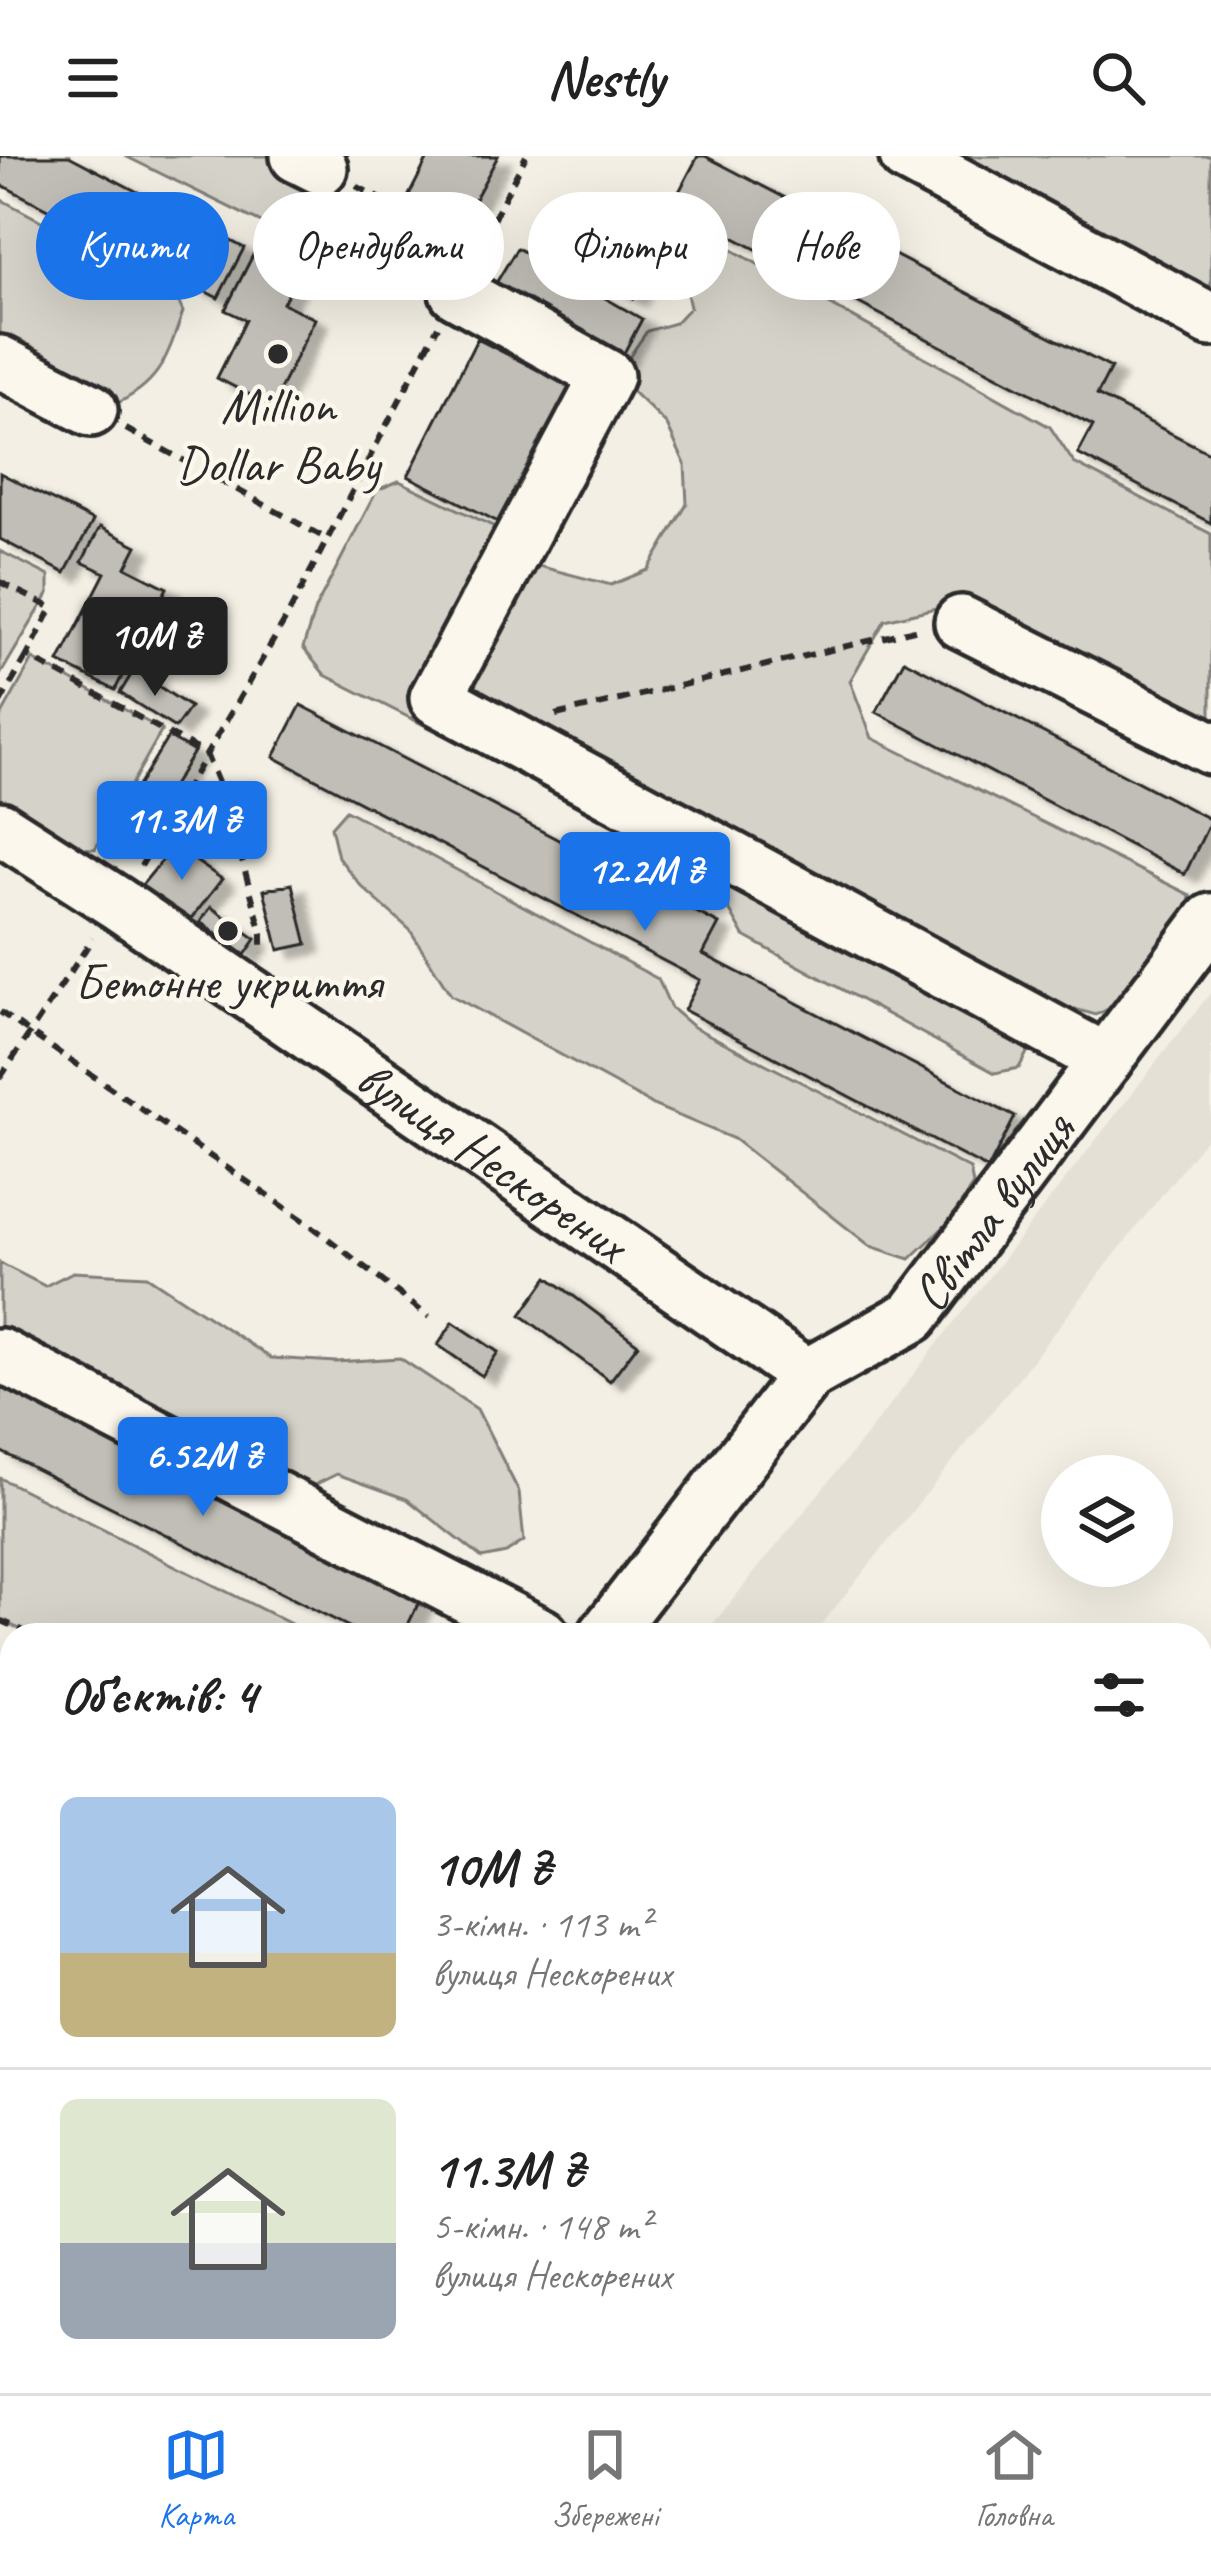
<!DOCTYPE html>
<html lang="uk">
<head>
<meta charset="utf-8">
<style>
	:root { --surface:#fff; --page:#f6f6f6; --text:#222; --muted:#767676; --line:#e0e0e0; --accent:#1a73e8 }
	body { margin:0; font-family:Caveat,sans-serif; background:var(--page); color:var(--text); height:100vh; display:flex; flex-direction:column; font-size:45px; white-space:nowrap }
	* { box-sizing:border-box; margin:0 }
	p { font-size:39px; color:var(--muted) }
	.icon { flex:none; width:66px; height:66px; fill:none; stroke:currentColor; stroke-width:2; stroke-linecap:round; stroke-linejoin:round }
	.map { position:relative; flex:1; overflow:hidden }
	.side { position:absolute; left:0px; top:1467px; width:1212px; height:771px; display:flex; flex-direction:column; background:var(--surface); border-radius:36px 36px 0 0; box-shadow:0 12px 48px #0002 }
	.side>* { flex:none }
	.hud { position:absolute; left:36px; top:36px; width:1140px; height:108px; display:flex; gap:24px }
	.buttons { position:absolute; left:1041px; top:1299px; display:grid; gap:24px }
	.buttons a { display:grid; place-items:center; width:132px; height:132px; border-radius:50%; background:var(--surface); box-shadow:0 12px 48px #0002; font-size:60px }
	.price { position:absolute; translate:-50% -102px; padding:0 27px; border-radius:12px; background:var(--accent); color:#fff; font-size:39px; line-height:78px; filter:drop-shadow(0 3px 6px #0008) }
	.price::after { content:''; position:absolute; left:50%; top:72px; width:36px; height:27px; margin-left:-18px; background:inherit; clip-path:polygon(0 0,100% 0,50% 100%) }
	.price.current { background:#222; color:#fff }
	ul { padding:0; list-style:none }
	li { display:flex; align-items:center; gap:36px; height:300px; padding:0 60px }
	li+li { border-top:3px solid var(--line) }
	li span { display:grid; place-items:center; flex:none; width:336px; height:240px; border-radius:18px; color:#555 }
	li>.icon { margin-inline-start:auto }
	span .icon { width:144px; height:144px; fill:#fffc; stroke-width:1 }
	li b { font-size:51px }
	h2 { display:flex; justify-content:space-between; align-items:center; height:144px; padding:0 60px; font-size:51px }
	.tag { padding:0 42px; border-radius:54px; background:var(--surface); box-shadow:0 12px 48px #0002; font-size:42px; line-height:108px }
	.tag.current { background:var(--accent); color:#fff }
	header { display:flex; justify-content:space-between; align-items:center; height:156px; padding:0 60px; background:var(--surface); font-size:54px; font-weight:700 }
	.dock { display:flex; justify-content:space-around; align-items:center; height:168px; border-top:3px solid var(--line); background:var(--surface); font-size:33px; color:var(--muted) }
	.dock a { display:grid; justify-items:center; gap:6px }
	.dock .current { color:var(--accent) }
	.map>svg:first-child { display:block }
	.built { fill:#e4e0d6 }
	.green { fill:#d5d2c9; stroke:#807e7a; stroke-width:3 }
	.building { fill:#c0beb6; stroke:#2b2b2b; stroke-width:3; filter:url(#shadow) }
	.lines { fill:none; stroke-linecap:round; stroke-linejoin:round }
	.minor-casing { stroke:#2b2b2b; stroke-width:60 }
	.path { stroke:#2b2b2b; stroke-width:6; stroke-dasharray:12 9; stroke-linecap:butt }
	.minor { stroke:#fbf7ec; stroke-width:51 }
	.poi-dot { fill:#2b2b2b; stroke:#fbf7ec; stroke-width:4.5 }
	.labels { text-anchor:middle; stroke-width:9; stroke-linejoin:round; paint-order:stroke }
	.poi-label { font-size:51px; fill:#2b2b2b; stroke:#fbf7ec }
	.street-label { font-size:51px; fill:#2b2b2b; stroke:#fbf7ec }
</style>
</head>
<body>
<header><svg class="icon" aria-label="menu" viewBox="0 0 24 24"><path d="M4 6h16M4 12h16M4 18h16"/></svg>Nestly<svg class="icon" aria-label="search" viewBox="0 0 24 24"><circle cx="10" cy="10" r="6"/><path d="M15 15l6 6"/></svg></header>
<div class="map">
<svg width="1211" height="2237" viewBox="0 0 1211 2237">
	<defs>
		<filter id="shadow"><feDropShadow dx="13" dy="8" stdDeviation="3" flood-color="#0004"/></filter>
	</defs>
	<rect width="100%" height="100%" fill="#f3efe4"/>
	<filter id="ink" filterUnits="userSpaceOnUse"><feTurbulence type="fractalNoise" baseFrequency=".00833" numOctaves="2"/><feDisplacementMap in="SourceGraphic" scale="24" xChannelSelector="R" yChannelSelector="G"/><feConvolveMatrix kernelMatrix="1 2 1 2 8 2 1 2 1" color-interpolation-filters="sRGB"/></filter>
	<g filter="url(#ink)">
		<g class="built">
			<path d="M1211 836V976L980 1271 813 1479H704L868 1277Z"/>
			<path d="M0 1502 12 1507V2112L0 2130Z"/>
			<path d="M101 2226H215L206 2237H92Z"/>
		</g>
		<g class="green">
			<path d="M125 0H295C298 39 332 47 300 86Z"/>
			<path d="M936 0H1211V149Z"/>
			<path d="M0 43 174 136 183 156C166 204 160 228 112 250L0 192Z"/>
			<path d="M693 72 1050 271 1074 307 1211 378V574L965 445 885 464 850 525 872 582 1190 739 1188 756 1122 846 1096 859 1053 847 1019 912 995 917 744 780 716 730 598 657 325 519 303 492 315 453 377 334 399 325 501 374 538 410 611 429 648 414 687 348 685 308 667 269 632 235 630 200 647 175 675 167 690 151 678 100 672 90 675 73Z"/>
			<path d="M0 395 49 420V437L0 519Z"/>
			<path d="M33 503 162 574 95 693 79 692 0 644V562Z"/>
			<path d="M346 654 658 823 671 852 692 870 970 1013 973 1029 950 1065 910 1103 870 1090 734 983 655 950 451 839 410 774 361 730 338 701 331 671Z"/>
			<path d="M0 1107 45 1130 73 1116 147 1120 271 1202 336 1206 400 1202 477 1253 519 1336 524 1385 506 1397 482 1402 407 1343 337 1318 298 1337 0 1183Z"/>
			<path d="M0 1322 313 1479H33L0 1464Z"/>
		</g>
		<g class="building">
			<path d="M0 0H69L244 92 218 142 0 28Z"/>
			<path d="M429 0H498L459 73 406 45Z"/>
			<path d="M698 0H705L1111 212 1097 239 1211 298V367L1078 298 1093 270 672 49Z"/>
			<path d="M566 36 662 84 633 142 537 94Z"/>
			<path d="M517 92 642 163 616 212 553 162 496 127Z"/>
			<path d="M254 97 298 119 283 147 315 163 272 250 217 222 246 164 225 154Z"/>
			<path d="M477 183 580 235 510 372 408 320Z"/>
			<path d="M0 317 93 365 65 417 0 383Z"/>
			<path d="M100 371 137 390 126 411 167 432 115 534 59 506 105 417 82 406Z"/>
			<path d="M904 504 1211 664 1185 718 876 556Z"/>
			<path d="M134 514 190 551 175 572 120 537Z"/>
			<path d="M301 549 719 768 703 798 1015 961 988 1013 684 854 700 824 274 601Z"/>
			<path d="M168 581 194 596 159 652 134 637Z"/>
			<path d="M131 643 154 656 133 690 111 675Z"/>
			<path d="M174 690 222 723 189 766 141 730Z"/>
			<path d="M292 728 307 788 279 794 264 734Z"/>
			<path d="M211 751 256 783 245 799 200 766Z"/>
			<path d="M548 1121 638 1188 610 1225 521 1159Z"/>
			<path d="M453 1166 498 1196 482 1220 438 1189Z"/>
			<path d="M0 1228 422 1440 403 1479H365L0 1295Z"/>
			<path d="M0 1617 12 1623V1705L0 1699Z"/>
			<path d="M12 1817V1976L0 2000V1841Z"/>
		</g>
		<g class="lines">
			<g class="minor-casing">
				<g id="minor">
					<path d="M297 0 321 12"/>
					<path d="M906 0 1211 164"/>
					<path d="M456 136 607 220 436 542 1106 904"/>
					<path d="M0 206 91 254"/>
					<path d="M961 466 1211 592"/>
					<path id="s1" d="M0 672 117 747 807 1219"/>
					<path d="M0 1199 542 1479"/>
					<path id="s2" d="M605 1479 807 1219 913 1160 1211 764"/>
					<path d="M18 2237 26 2226"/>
				</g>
			</g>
			<g class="path">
				<path d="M356 30 478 93"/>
				<path d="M474 100 526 0"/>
				<path d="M126 273 327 383"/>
				<path d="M0 426 52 452 27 500 206 598 226 646 262 777V798"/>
				<path d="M0 547 27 500"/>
				<path d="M556 559 923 472"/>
				<path d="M141 710 287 461 438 170"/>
				<path d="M0 856 309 1068 429 1161"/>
				<path d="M0 922 93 782"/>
				<path d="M0 1464 33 1479"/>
			</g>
			<use href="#minor" class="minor"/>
		</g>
	</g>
	<g class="poi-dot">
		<circle cx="278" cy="198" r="12"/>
		<circle cx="228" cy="775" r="12"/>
	</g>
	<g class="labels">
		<g class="poi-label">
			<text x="278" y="266">Million<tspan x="278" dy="59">Dollar Baby</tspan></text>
			<text x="228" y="843">Бетонне укриття</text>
		</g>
		<g class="street-label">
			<text dy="18" stroke="none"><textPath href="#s1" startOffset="594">вулиця Нескорених</textPath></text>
			<text dy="18" stroke="none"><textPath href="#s2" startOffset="582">Світла вулиця</textPath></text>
		</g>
	</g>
</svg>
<div class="buttons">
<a><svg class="icon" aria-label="layers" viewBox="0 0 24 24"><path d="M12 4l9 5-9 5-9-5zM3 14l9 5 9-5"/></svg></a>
</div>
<b class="price current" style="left:155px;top:543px">10M ₴</b>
<b class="price" style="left:182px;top:727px">11.3M ₴</b>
<b class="price" style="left:645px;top:778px">12.2M ₴</b>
<b class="price" style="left:203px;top:1363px">6.52M ₴</b>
<div class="hud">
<a class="tag current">Купити</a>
<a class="tag">Орендувати</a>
<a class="tag">Фільтри</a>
<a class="tag">Нове</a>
</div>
<section class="side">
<h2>Об’єктів: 4<svg class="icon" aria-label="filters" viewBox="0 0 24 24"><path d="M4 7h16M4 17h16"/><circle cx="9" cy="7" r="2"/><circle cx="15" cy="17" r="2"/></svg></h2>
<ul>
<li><span style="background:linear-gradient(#a9c7e8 65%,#c2b280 0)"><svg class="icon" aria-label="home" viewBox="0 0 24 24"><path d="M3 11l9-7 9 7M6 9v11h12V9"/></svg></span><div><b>10M ₴</b><p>3-кімн. · 113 m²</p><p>вулиця Нескорених</p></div></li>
<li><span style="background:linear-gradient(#dfe7d0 60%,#9aa5b1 0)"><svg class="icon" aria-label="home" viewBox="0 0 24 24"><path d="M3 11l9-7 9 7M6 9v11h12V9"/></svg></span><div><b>11.3M ₴</b><p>5-кімн. · 148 m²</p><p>вулиця Нескорених</p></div></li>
</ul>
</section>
</div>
<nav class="dock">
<a class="current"><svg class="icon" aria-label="map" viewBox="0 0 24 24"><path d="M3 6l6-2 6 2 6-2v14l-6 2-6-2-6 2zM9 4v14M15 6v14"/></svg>Карта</a>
<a><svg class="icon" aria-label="saved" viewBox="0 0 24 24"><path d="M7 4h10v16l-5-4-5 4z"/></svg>Збережені</a>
<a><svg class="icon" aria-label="home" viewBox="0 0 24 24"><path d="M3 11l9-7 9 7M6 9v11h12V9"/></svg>Головна</a>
</nav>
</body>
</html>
